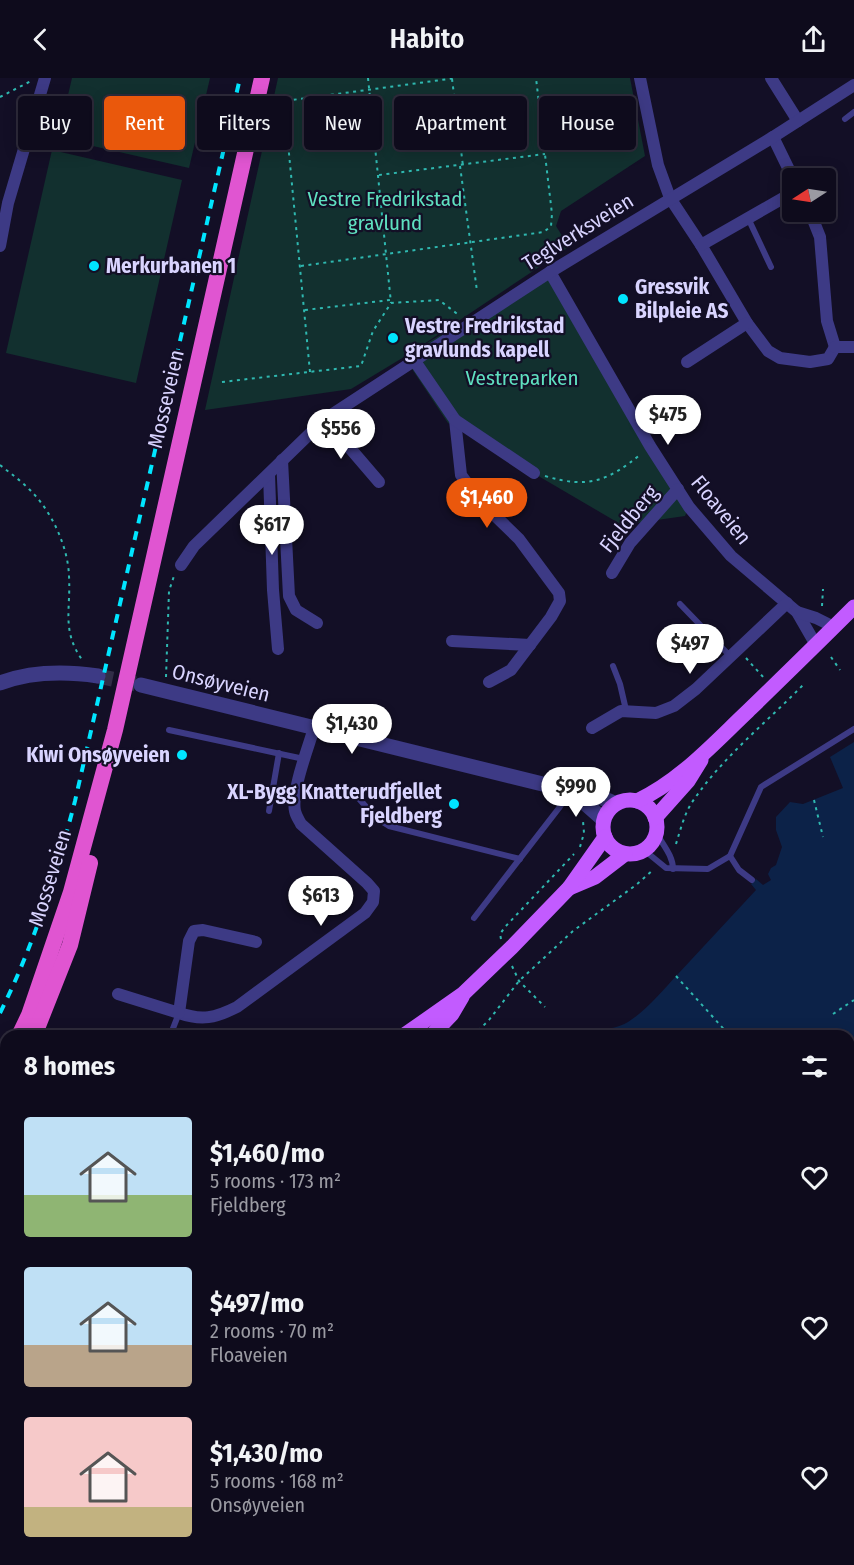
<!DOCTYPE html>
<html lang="en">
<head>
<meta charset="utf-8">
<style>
	:root { --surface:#0e0b1c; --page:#1c1929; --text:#f1f3f6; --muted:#9b9ba3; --line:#2e2b3b; --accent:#ea580c }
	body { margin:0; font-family:"Fira Sans Condensed",sans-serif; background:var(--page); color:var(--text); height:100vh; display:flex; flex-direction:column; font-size:22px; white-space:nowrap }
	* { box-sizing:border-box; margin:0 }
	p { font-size:20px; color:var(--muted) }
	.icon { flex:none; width:33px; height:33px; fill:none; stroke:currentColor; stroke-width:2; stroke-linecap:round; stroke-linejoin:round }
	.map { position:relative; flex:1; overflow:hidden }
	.side { position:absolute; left:0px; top:952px; width:855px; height:536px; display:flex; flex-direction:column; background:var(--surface); border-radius:18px 18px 0 0; box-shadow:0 3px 15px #0003,0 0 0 2px var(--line) }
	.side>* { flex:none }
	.hud { position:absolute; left:18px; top:18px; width:819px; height:54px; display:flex; gap:12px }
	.needle { width:39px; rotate:258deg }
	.buttons { position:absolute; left:782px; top:90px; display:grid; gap:12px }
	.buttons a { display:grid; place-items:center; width:54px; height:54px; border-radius:6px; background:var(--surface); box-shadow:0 3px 15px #0003,0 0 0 2px var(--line); font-size:30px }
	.price { position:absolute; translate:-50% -51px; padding:0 14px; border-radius:21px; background:#fff; color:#222; font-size:20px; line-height:39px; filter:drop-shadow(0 2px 3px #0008) }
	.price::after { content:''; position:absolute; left:50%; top:36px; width:18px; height:14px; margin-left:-9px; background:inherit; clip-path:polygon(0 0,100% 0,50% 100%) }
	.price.current { background:var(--accent); color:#fff }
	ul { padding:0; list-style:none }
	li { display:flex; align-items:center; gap:18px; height:150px; padding:0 24px }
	li span { display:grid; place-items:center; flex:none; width:168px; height:120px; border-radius:6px; color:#555 }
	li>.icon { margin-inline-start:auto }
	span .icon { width:72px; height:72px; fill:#fffc; stroke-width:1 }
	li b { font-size:26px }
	h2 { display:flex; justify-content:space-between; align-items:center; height:72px; padding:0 24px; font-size:26px }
	.pill { padding:0 21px; border-radius:6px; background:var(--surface); box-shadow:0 3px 15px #0003,0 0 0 2px var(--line); font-size:21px; line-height:54px }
	.pill.current { background:var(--accent); color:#fff }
	header { display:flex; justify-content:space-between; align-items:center; height:78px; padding:0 24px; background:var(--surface); font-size:27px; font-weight:600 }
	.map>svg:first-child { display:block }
	.green { fill:#12302f }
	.water { fill:#0c2248 }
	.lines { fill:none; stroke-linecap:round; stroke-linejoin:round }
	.tertiary-tunnel { stroke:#312d47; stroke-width:15; stroke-dasharray:15 8; stroke-linecap:butt }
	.path { stroke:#2fb8b0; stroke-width:2; stroke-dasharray:3 4.5; stroke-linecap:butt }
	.service { stroke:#3d3a85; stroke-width:6 }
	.minor { stroke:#3d3a85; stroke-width:12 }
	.tertiary { stroke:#3d3a85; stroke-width:15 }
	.primary { stroke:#c25bff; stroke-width:15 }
	.trunk { stroke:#e055d1; stroke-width:16 }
	.rail { stroke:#00e5ff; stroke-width:4; stroke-dasharray:9 8; stroke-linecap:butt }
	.poi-dot { fill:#00e5ff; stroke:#130f26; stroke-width:2 }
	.labels { text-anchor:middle; stroke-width:4.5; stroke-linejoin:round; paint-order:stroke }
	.park-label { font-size:21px; fill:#5fe0c0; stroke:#130f26 }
	.street-label { font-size:21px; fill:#d9d4ff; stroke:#130f26 }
	.poi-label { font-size:21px; font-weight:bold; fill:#d9d4ff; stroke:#130f26; text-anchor:start }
</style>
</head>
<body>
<header><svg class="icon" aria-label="back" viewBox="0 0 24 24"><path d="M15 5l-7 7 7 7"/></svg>Habito<svg class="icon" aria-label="share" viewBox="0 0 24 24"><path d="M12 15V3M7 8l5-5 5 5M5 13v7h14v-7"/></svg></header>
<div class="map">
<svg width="854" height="1487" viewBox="0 0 854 1487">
	<rect width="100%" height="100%" fill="#130f26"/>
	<g class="green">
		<path d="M72 0H210L189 90 58 60Z"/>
		<path d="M278 0H630L645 78 561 133 556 148 569 169 418 270 550 194 689 429 685 438 622 447 448 345 404 279 351 311 205 332Z"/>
		<path d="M52 72 182 102 136 305 6 275Z"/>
	</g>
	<g class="water">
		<path d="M854 664V1208L849 1209V958H571V955C591 947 608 956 628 944 647 932 663 912 678 896 704 868 730 840 756 812L751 806 756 801 763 807 771 802 768 796 771 790 776 787 782 769 776 752V739L790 724 803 726 843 710 830 679Z"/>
		<path d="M6 1436V1482H74L69 1487H0V1439Z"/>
	</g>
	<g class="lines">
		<path class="tertiary-tunnel" d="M98 598 136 606"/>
		<g class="path">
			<path d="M368 0 391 225"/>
			<path d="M452 1 463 88"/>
			<path d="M0 19 31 3"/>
			<path d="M542 44 634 29"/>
			<path d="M460 88 477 213"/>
			<path d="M379 97 545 76"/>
			<path d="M301 188 544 154 551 148 552 136 536 0"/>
			<path d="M305 232 390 222"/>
			<path d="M310 294 285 34 287 26 292 22 456 0"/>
			<path d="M222 304 361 288 373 253 391 225 439 222 460 238"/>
			<path d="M0 387C10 395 20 402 29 411 51 432 68 468 69 498 71 532 61 553 83 583"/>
			<path d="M545 398C588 411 608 403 641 376"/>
			<path d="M822 528 823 511"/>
			<path d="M831 579 840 592"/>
			<path d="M746 580 764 600"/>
			<path d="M166 599 169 513 174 498"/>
			<path d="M814 722 823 759"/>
			<path d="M676 766C681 750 685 733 695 720 725 677 768 643 804 606"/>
			<path d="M580 769 584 755 583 743"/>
			<path d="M501 861 500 856 505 849 574 776"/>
			<path d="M512 888 519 903 545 929"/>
			<path d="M676 898 730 958"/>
			<path d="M833 936 854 922"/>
			<path d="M473 958 489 942 519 903 573 853 636 807 653 792"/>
			<path d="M0 1167 6 1165"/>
			<path d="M849 1265 854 1264"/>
			<path d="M109 1487 116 1482"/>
		</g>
		<g class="service">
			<path d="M845 41 854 34"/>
			<path d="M748 140 771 189"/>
			<path d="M680 526 730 578"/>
			<path d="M613 588 620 606 626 632"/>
			<path d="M169 652 304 681"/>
			<path d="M354 715 375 739 389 748 520 781"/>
			<path d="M269 733 279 675"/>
			<path d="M656 754C662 766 673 777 673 791"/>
			<path d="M644 772 666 790 708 791 730 778 761 709 854 651"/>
			<path d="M730 778 739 792 752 802"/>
			<path d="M474 840 559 730 570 713"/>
			<path d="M170 958 179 935"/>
			<path d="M0 1278 6 1272"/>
			<path d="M849 1452 854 1453"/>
		</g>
		<g class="minor">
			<path d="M640 0 658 87 670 120 701 167 747 245 768 273 780 280 810 284 828 281 835 269"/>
			<path d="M771 0 798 43"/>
			<path d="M773 59 793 100"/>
			<path d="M810 134 820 159 827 243 835 269"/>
			<path d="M701 167 792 115"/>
			<path d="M0 168 8 125 45 0"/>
			<path d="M550 194 650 368 689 429 731 478 797 534 816 567"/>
			<path d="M835 269H854"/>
			<path d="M414 282 455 342 461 397 481 424 519 461 559 515 560 523 551 539 511 592 489 604"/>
			<path d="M687 284 747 245"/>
			<path d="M325 341 379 404"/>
			<path d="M455 342 534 395"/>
			<path d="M282 382 289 518 296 532 317 545"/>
			<path d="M269 396 273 512 278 571"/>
			<path d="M181 487 194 468 325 341 550 194 773 59 854 7"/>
			<path d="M612 495 630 465 678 411"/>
			<path d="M797 534 816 540 834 549"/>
			<path d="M452 563 530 567"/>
			<path d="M592 650 621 633 656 635 674 628 696 611 787 525"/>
			<path d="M256 864 203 852 194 853 189 863 179 935C202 943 215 940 237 929L365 835 373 824 374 813 367 805 301 746C299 742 296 738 295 733 291 714 308 670 314 650"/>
			<path d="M118 916 179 935"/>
			<path d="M0 1182 6 1180"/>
		</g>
		<g class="tertiary">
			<path d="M0 605C32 593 64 593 98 598"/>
			<path d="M141 607 571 713 593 716 616 726"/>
			<path d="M571 713 604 742"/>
		</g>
		<g class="primary">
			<circle cx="630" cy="749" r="27"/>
			<path d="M637 723C680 703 714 665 748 633 784 598 819 564 854 529"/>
			<path d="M655 740 688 703 701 682"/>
			<path d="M569 810 595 799 625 776"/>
			<path d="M403 958 463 916 512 869 569 810 605 759"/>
			<path d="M431 958 452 936 462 919"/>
			<path d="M0 1110 6 1112"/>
			<path d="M0 1131 6 1133"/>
		</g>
		<g class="trunk">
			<path d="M19 958 29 937 71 814 115 652 262 0"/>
			<path d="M34 958 70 867 90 785"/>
			<path d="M0 1001 6 988"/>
			<path d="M0 1028 6 1015"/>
		</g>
		<path class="rail" d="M0 935C34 867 56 796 75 723L240 0"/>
	</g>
	<g class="poi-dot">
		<circle cx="94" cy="188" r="6"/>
		<circle cx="623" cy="221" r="6"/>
		<circle cx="393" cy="260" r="6"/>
		<circle cx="182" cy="677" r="6"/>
		<circle cx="454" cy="726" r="6"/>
	</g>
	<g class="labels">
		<g class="park-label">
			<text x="385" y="128">Vestre Fredrikstad<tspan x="385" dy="24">gravlund</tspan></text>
			<text x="522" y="307">Vestreparken</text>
		</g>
		<g class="street-label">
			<text transform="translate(578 154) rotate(-32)" y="7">Teglverksveien</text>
			<text transform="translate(166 321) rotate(-77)" y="7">Mosseveien</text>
			<text transform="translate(721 432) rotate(51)" y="7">Floaveien</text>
			<text transform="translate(629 441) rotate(-51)" y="7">Fjeldberg</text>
			<text transform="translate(221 605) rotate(14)" y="7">Onsøyveien</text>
			<text transform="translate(50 800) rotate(-73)" y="7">Mosseveien</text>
		</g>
		<g class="poi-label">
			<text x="106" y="195">Merkurbanen 1</text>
			<text x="635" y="216">Gressvik<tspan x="635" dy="24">Bilpleie AS</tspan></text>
			<text x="405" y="255">Vestre Fredrikstad<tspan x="405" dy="24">gravlunds kapell</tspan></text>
			<text x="170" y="684" text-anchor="end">Kiwi Onsøyveien</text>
			<text x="442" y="721" text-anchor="end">XL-Bygg Knatterudfjellet<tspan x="442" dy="24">Fjeldberg</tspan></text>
		</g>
	</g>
</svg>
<div class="buttons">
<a><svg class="needle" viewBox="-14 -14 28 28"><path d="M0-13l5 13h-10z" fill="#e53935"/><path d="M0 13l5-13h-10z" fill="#9b9ba3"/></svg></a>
</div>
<b class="price" style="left:668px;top:368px">$475</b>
<b class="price" style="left:341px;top:382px">$556</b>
<b class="price current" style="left:487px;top:451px">$1,460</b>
<b class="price" style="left:272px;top:478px">$617</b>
<b class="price" style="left:690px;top:597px">$497</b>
<b class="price" style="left:352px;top:677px">$1,430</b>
<b class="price" style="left:576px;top:740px">$990</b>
<b class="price" style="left:321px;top:849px">$613</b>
<div class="hud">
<a class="pill">Buy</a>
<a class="pill current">Rent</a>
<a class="pill">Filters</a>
<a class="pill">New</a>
<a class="pill">Apartment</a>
<a class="pill">House</a>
</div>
<section class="side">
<h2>8 homes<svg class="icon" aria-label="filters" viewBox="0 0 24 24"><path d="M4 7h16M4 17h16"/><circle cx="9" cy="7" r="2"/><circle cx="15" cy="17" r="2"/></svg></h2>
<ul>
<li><span style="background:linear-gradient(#bfe0f5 65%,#8fb573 0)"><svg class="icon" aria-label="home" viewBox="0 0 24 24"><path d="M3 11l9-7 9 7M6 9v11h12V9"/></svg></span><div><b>$1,460/mo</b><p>5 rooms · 173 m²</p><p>Fjeldberg</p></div><svg class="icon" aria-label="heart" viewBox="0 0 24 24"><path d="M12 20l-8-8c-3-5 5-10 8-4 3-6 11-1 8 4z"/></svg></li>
<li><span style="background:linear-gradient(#bfe0f5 65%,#b9a48a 0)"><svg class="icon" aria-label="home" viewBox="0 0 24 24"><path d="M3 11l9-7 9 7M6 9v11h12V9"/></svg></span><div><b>$497/mo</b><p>2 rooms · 70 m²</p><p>Floaveien</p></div><svg class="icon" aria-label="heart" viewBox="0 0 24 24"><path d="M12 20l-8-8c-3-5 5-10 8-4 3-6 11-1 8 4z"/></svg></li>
<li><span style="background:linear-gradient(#f6c9c9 75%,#c2b280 0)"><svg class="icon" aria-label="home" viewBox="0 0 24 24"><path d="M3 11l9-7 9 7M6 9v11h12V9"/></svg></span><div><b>$1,430/mo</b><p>5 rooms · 168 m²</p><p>Onsøyveien</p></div><svg class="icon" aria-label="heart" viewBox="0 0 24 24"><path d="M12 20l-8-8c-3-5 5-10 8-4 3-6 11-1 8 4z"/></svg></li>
</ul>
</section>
</div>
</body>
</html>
